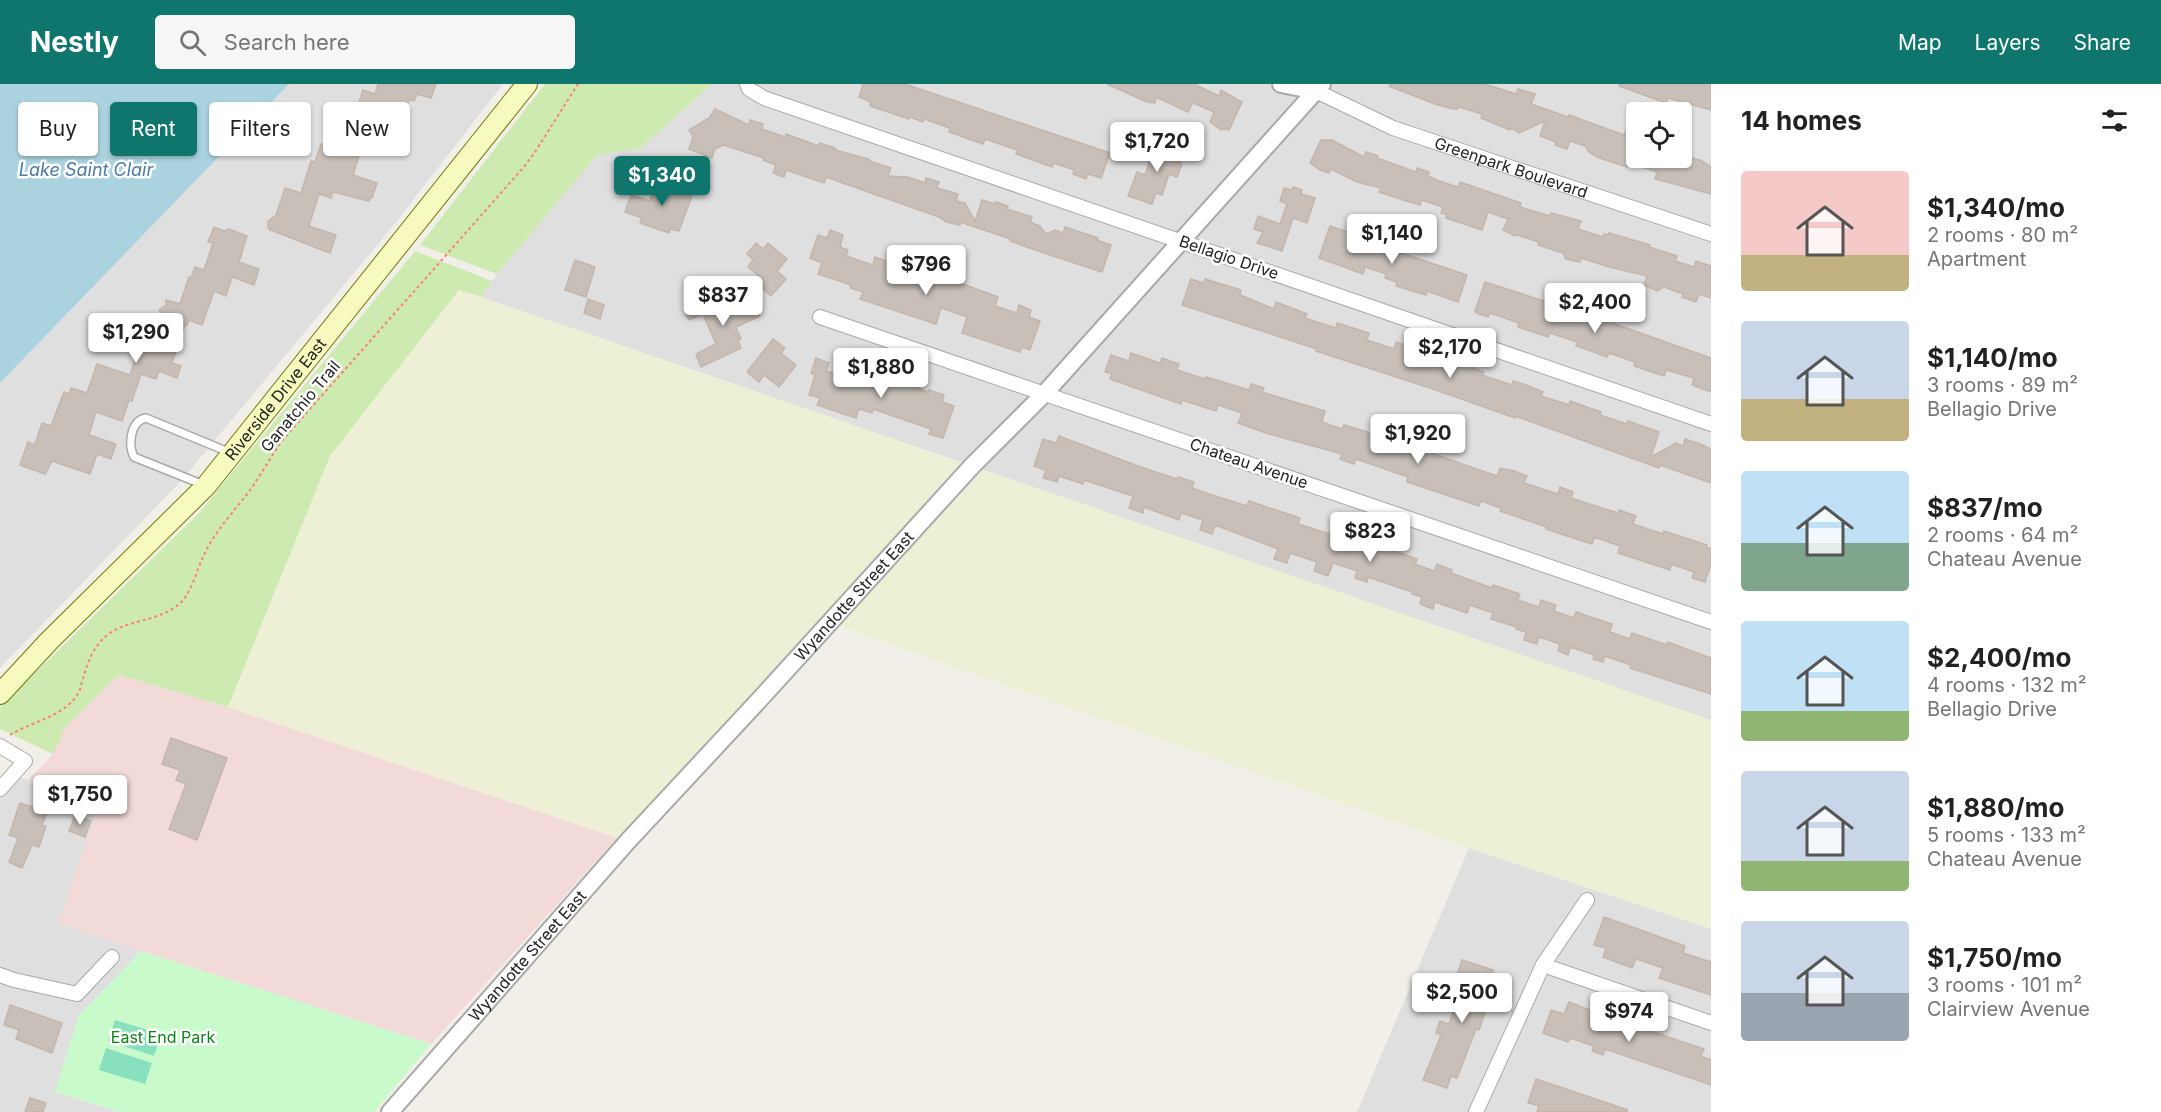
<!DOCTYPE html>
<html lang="en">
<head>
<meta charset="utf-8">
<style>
	:root { --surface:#fff; --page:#f6f6f6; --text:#222; --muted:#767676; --accent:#0f766e }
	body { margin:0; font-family:Inter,sans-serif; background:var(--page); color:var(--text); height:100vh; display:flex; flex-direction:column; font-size:22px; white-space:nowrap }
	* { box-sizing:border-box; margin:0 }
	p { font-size:20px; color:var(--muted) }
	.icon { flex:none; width:33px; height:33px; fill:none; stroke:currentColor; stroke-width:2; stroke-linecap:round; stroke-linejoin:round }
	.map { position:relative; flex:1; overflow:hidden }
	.side { display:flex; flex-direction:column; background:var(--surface); width:450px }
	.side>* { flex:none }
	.guide { position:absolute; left:18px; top:18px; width:570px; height:54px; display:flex; gap:12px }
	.buttons { position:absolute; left:1626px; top:18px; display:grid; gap:12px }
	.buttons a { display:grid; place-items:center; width:66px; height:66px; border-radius:6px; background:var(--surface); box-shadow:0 2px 4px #0004; font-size:30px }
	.price { position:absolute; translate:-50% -51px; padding:0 14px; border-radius:6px; background:#fff; color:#222; font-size:20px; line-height:39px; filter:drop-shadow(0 2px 3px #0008) }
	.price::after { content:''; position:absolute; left:50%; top:36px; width:18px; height:14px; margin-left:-9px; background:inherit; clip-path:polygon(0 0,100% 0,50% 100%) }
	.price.active { background:var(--accent); color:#fff }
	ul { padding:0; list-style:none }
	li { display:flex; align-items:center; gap:18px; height:150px; padding:0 30px }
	li span { display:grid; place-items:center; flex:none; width:168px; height:120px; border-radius:6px; color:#555 }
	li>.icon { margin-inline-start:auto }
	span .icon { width:72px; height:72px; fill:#fffc; stroke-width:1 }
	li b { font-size:26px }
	h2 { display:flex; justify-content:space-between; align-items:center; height:72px; padding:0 30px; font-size:26px }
	.pill { padding:0 21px; border-radius:6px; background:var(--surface); box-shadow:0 2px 4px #0004; font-size:21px; line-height:54px }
	.pill.active { background:var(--accent); color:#fff }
	header { display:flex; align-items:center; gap:36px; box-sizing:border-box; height:84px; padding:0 30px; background:var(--accent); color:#fff }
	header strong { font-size:28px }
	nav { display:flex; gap:33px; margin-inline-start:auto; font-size:21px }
	.search { width:420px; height:54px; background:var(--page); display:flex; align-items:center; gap:15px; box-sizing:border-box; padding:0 21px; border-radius:6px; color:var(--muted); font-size:22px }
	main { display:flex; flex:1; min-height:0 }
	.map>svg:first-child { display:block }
	.residential { fill:#e0dfdf; fill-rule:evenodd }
	.commercial { fill:#f2dad9 }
	.farmland { fill:#eef0d5 }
	.grass { fill:#cdebb0 }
	.park { fill:#c8facc }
	.pitch { fill:#88e0be }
	.water { fill:#aad3df }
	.building { fill:#c7bfb8; stroke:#c4b6ab; stroke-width:1.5 }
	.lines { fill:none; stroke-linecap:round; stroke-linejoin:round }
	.service-casing { stroke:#a9a9a9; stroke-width:10 }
	.minor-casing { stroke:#a9a9a9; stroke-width:16 }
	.tertiary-casing { stroke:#a9a9a9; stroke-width:20 }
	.secondary-casing { stroke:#707d05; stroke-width:22 }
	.path { stroke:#fa8072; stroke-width:2; stroke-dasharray:3 3; stroke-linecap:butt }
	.service { stroke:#fff; stroke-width:7 }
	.minor { stroke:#fff; stroke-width:14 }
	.tertiary { stroke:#fff; stroke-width:16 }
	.secondary { stroke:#f7fabf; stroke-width:20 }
	.labels { text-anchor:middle; stroke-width:5; stroke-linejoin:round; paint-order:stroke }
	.street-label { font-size:16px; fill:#222; stroke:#fff }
	.park-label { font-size:16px; fill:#0c8416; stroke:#fff }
	.water-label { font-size:18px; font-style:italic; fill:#4a7aab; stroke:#fff }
</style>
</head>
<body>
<header>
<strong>Nestly</strong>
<div class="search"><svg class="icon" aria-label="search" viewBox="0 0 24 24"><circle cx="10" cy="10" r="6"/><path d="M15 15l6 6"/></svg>Search here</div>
<nav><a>Map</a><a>Layers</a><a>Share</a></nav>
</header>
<main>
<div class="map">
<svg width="1711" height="1028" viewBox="0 0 1711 1028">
	<rect width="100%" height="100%" fill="#f2efe9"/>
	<g class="residential">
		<path d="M289 0H503L393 142 181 397 0 584V299Z"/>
		<path d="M712 0H1711V636L481 213 497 190 597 70 641 64ZM1636 28H1682V74H1636Z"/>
		<path d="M7 686 96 730 59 839 141 867 79 931 55 1008 120 1028H0V694Z"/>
		<path d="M1469 764 1711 845V1028H1357Z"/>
	</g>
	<path class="commercial" d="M119 591 228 623 617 754 431 960 141 867 58 839 96 730 28 696 53 670 66 642Z"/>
	<path class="farmland" d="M459 206 1711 636V845L1469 764 829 539 628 757 228 623 330 372Z"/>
	<g class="grass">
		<path d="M545 0H712L641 64 597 71 497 190 420 161Z"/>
		<path d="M415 167 492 197 481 213 459 206 330 372 228 623 119 591 66 642 53 670 0 645V623L198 430Z"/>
	</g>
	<path class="park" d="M141 867 431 960 374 1028H120L55 1008 79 931Z"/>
	<g class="pitch">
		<path d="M115 936 161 950 154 972 108 957Z"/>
		<path d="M106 964 152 979 145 1000 99 986Z"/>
	</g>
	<path class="water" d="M0 0H289L0 299Z"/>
	<g class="building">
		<path d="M378 0H436L431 14 417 10 414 17 409 16 403 35 389 30 382 53 371 49 370 55 365 53 353 91 377 99 372 114H370L369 117 333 108 331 114 319 110 309 142 336 151 330 169 270 146 268 143V137L276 131 285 104 301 109 311 77 315 78 321 60 331 63 338 43 334 41 340 23 356 28 363 6 375 10Z"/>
		<path d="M863 0H905L1110 69 1101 94 1088 90 1086 95 1073 90 1074 86 1054 79 1052 83 1016 70 1017 66 985 55 983 60 949 48 950 45 947 43 924 35 923 38 910 33 909 35 870 22 871 18 859 13Z"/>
		<path d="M1107 0H1194L1219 12 1221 6 1242 18 1229 46 1224 45 1221 46 1210 38 1214 28 1193 19 1188 28 1156 13 1155 19 1147 18Z"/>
		<path d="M1390 0H1485L1516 10 1518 5 1535 10 1531 20 1568 33 1569 31 1624 51 1626 47 1636 50V74H1685V72L1700 76 1711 83V110L1655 95 1657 88 1628 78 1627 83 1597 73 1589 68 1585 62 1570 57 1567 65 1555 61 1556 58 1540 52 1545 37 1519 49 1511 44 1510 46 1481 34 1482 30 1459 23 1458 25H1453L1435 20 1389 2Z"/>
		<path d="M1619 0H1711V26L1668 14 1666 19 1619 2Z"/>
		<path d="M715 25 749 41 750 36 763 40 762 45 785 53 786 50 819 62 820 59 835 64V66L869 75V77L891 84 888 92 908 93 925 99 926 94 939 98 937 104 958 110 956 117 965 119 975 137 982 116 995 120 996 118 1008 122 1007 125 1032 133 1030 138 1040 142 1046 150 1055 146 1063 149 1065 143 1098 154 1097 156 1111 161 1102 188 1044 169 1010 157 1011 155 960 138V141L946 138 939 133 826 93 824 99 786 86 784 93 773 89 776 81 763 76 764 74 723 61 715 65 712 74 689 65 693 53 689 46 709 34Z"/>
		<path d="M1321 56H1332L1364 73 1366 68 1378 72 1377 74 1416 88 1417 84 1429 88 1428 92 1439 97 1458 103 1460 98 1521 119 1520 123 1550 132 1551 129 1581 137 1578 145 1603 153 1604 150 1608 151 1609 149 1650 161 1649 163 1677 172 1675 177 1694 183 1696 177 1711 182V214L1699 210 1696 218 1682 213 1683 210 1664 203 1657 207 1644 201 1647 192 1609 183 1581 174 1580 178 1566 175 1563 169 1538 161 1539 158 1517 151 1515 152 1503 146 1508 135 1488 128 1482 146 1446 134 1447 131 1441 129 1443 123 1422 116 1420 121 1400 115 1379 108 1381 104 1357 98 1331 85 1329 89 1320 86 1310 79Z"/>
		<path d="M1156 57 1183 67 1179 79 1182 80 1177 93 1169 90 1162 111 1156 109 1152 120 1128 112 1137 88 1145 91Z"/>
		<path d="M658 93 678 100V102L685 105 683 110 692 112 679 147 670 145 669 149 640 139 642 134 625 128 631 111 650 117Z"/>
		<path d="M1293 103 1302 106 1301 110 1315 114 1307 139 1293 134 1282 167 1257 159 1263 148 1254 145 1258 132 1280 140 1287 120 1280 117 1284 104 1292 106Z"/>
		<path d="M1330 142 1354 150 1353 153 1467 191 1458 218 1427 207 1426 211 1396 202 1397 198 1385 194 1386 190 1365 183 1363 190 1319 174Z"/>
		<path d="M214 143 224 147 229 145 247 152 239 178 259 185 254 201 232 193 226 212 214 207 202 241 189 236 187 241 185 240 172 279 181 282 177 294 159 287 156 295 141 290 132 317 129 316 122 337 96 328 89 351 116 360 111 375 97 370 90 390 52 377 45 390 20 381 28 358 35 361 42 339 51 342 64 308 69 310 71 304 87 309 97 280 130 291 141 259 126 250 133 232 171 245 159 226 166 221V216L180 220 189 193 191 194 195 183 204 186 213 159 208 158Z"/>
		<path d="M830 146 843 151 840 163 848 166 846 172 873 181 875 173 914 187 913 191 934 198 936 190 998 213 995 222 1017 229 1019 221 1031 226 1029 233 1040 237 1030 266 1022 263 1020 268 962 249 967 233 941 224 936 240 860 215 863 208 850 204 851 201 818 190 822 179 810 174 818 151 827 154Z"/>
		<path d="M756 159 763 165 768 159 787 175 777 187 786 195 771 212 758 201 763 196 748 183 753 176 747 170Z"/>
		<path d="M575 176 595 183 586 213 565 206Z"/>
		<path d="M1191 195 1203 199 1205 195 1241 206 1240 211 1274 225 1276 218 1307 230 1305 234 1336 244 1337 239 1369 249 1367 256 1394 265 1396 258 1427 269 1426 272 1453 282 1455 277 1468 282 1484 288 1482 291 1512 301 1513 297 1526 301 1543 308 1541 312 1569 321 1570 317 1601 328 1600 331 1627 340 1628 337 1659 348 1651 373 1676 359 1683 362 1685 355 1700 360 1711 365V399L1660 381 1659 384 1515 332V334L1433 305 1316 267 1317 265 1182 221Z"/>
		<path d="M1485 198 1604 236 1711 274V308L1692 301 1694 294 1666 286 1664 292 1634 282 1635 278 1609 269 1607 273 1594 268 1576 262 1577 258 1550 249 1548 253 1518 243 1519 239 1490 229 1488 233 1476 229 1475 227Z"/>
		<path d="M588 215 604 221 600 235 584 229Z"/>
		<path d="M708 215 712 222 719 219 723 228 753 215 760 232 736 243 741 255 738 256 741 264 701 283 696 270 716 260 703 230 689 236 685 227Z"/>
		<path d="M773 255 785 264 781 269 796 281 779 303 764 291 759 298 747 288Z"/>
		<path d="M1131 269 1160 279 1162 274 1179 280 1177 286 1205 295 1206 293 1249 306 1251 300 1264 304 1262 308 1325 327 1322 338 1342 345 1344 341 1418 363 1421 355 1432 358 1429 367 1431 369 1497 392 1500 384 1514 387 1527 392 1524 399 1558 410 1560 403 1573 408 1571 414 1618 429 1619 426 1636 432 1633 440 1663 450 1664 447 1707 461 1706 463 1711 465V480L1705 498 1692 494 1694 488 1671 480 1670 486 1618 469 1620 462 1594 453 1592 460 1564 451 1546 445 1547 443 1500 427 1501 424 1481 417 1479 422 1407 398 1408 393 1356 375 1354 380 1340 375 1342 370 1266 349 1238 339 1242 329 1218 321 1216 327 1182 316 1181 320 1110 295 1112 290 1105 288 1111 271 1129 277Z"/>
		<path d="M816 274 829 279 826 287 840 291 839 294 865 303 868 293 889 300 891 295 928 308 929 306 944 311 942 318 954 322 943 354 929 350 931 345 873 325 872 329 859 325 856 334 817 321 820 314 809 311 815 291 811 289Z"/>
		<path d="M1059 352 1138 382 1177 395 1178 393 1194 398 1192 404 1212 411 1247 422 1249 417 1300 434 1298 440 1330 450 1332 445 1370 457 1367 462 1387 469 1388 465 1417 475 1415 480 1434 487 1437 480 1452 486 1451 489 1492 504 1493 501 1520 510 1518 516 1539 523 1541 516 1556 521 1554 527 1574 534 1576 528 1612 540 1610 548 1630 555 1632 549 1667 561 1668 558 1711 574V610L1630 584 1631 581 1605 572 1603 578 1593 575 1594 571 1570 563 1568 571 1558 567 1560 560 1539 553 1537 560 1524 556 1526 548 1516 545 1517 543 1491 535 1493 529 1470 521 1467 529 1435 518 1433 525 1420 520 1422 513 1412 510V508L1368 493 1367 498 1355 494 1357 487 1333 479 1328 492 1314 487 1317 478 1290 469 1287 479 1274 475 1278 465 1273 463 1215 441 1212 450 1200 446 1203 436 1181 429 1179 436 1144 423 1143 429 1129 424 1133 412 1084 396 1083 400 1059 392 1057 398 1043 394 1046 386 1034 382 1043 355 1056 359Z"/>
		<path d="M171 654 227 674 197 756 169 745 186 700 176 696 180 686 162 680Z"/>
		<path d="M20 719 43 726 42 730 46 731 42 741 46 742 39 763 32 761 22 784 9 778 18 754 9 751Z"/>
		<path d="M75 731 91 737 85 753 69 747Z"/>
		<path d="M1604 833 1685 862 1683 869 1711 878V911L1659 894 1663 884 1636 875 1632 884 1603 873 1606 864 1594 861Z"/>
		<path d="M1462 876 1493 886 1489 898 1499 902 1494 916 1490 915 1479 946 1476 945 1457 994 1451 992 1447 1004 1423 996 1441 951 1436 949 1440 937 1449 940 1461 905 1459 904 1464 890 1458 888Z"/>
		<path d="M1569 918 1605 932 1603 938 1630 947 1632 941 1704 965 1701 972 1711 976V1001L1605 965 1603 971 1592 967 1594 962 1570 954 1568 958 1543 949 1551 926 1564 930Z"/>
		<path d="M10 921 62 939 52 969 16 955 19 946 4 941Z"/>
		<path d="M1536 995 1628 1026 1627 1028H1537L1539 1022 1528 1019Z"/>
		<path d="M30 1014 46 1019 43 1028H25Z"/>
	</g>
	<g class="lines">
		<g class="service-casing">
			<path id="service" d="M204 401 134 373C128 361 130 337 146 334L231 369"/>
		</g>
		<g class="minor-casing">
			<g id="minor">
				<path d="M747 0 749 5 764 14 1711 340"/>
				<path id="s1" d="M1316 7 1393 44 1711 150"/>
				<path d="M820 233 1711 538"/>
				<path d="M0 662 25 677 0 705"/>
				<path d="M1543 881 1711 939"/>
				<path d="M0 891 14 896 77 910 112 873"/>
				<path d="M1476 1028 1543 881 1587 816"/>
			</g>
		</g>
		<g class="tertiary-casing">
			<g id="tertiary">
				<path d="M1281 0 1316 7"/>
				<path id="s2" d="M390 1028 628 757 761 614 972 382 1045 309 1322 0"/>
			</g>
		</g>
		<g class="secondary-casing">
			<g id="secondary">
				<path id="s3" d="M0 610 49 557 206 402 527 0"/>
			</g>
		</g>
		<path class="path" d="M10 651C32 637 65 633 79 608 81 604 81 599 83 595 87 578 95 559 110 549 129 536 158 537 178 521 191 511 196 488 203 473 215 446 236 426 253 402 262 388 271 374 280 359L523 84 535 68 578 0"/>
		<use href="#service" class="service"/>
		<use href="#minor" class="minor"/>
		<use href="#tertiary" class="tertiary"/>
		<use href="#secondary" class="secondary"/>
	</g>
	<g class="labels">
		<g class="street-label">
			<text dy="6" stroke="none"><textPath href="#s1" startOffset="210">Greenpark Boulevard</textPath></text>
			<text transform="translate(1229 173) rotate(19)" y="6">Bellagio Drive</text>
			<text dy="6" stroke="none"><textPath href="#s3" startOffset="404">Riverside Drive East</textPath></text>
			<text transform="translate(300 322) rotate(-50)" y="6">Ganatchio Trail</text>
			<text transform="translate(1249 379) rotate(19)" y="6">Chateau Avenue</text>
			<text dy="6" stroke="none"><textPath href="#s2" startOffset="694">Wyandotte Street East</textPath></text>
			<text dy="6" stroke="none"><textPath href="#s2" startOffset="208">Wyandotte Street East</textPath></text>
		</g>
		<g class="park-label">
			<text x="163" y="959">East End Park</text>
		</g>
		<g class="water-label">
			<text x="86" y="92">Lake Saint Clair</text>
		</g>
	</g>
</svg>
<div class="buttons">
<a><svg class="icon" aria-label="locate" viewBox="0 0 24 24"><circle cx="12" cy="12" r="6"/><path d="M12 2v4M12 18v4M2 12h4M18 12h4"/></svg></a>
</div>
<b class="price" style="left:1157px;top:89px">$1,720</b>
<b class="price active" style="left:662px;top:123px">$1,340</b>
<b class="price" style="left:1392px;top:181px">$1,140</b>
<b class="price" style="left:926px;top:212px">$796</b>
<b class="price" style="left:723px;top:243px">$837</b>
<b class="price" style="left:1595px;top:250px">$2,400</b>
<b class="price" style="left:136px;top:280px">$1,290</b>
<b class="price" style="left:1450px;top:295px">$2,170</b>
<b class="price" style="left:881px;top:315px">$1,880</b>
<b class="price" style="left:1418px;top:381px">$1,920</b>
<b class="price" style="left:1370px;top:479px">$823</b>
<b class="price" style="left:80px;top:742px">$1,750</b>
<b class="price" style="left:1462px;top:940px">$2,500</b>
<b class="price" style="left:1629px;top:959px">$974</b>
<div class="guide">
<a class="pill">Buy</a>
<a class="pill active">Rent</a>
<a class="pill">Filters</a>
<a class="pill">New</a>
</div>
</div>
<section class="side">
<h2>14 homes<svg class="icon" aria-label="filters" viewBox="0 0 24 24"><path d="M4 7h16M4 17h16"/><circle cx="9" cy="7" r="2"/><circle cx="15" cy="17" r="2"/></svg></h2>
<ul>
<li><span style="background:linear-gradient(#f6c9c9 70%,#c2b280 0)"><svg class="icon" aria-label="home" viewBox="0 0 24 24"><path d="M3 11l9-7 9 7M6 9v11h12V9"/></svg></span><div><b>$1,340/mo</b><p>2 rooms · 80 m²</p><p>Apartment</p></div></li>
<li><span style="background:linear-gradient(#c9d6e8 65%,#c2b280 0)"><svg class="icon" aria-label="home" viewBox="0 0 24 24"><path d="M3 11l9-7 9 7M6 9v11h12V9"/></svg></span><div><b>$1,140/mo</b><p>3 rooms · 89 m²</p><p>Bellagio Drive</p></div></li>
<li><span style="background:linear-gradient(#bfe0f5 60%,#7fa58c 0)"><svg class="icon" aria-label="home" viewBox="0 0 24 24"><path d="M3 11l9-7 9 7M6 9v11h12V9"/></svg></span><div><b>$837/mo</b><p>2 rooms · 64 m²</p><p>Chateau Avenue</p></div></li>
<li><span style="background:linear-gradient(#bfe0f5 75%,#8fb573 0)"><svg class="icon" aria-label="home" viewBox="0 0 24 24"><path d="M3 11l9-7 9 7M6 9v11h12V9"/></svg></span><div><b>$2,400/mo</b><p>4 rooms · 132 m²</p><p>Bellagio Drive</p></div></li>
<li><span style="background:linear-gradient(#c9d6e8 75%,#8fb573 0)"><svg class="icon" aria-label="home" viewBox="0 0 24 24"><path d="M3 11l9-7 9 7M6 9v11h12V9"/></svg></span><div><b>$1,880/mo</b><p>5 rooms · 133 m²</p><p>Chateau Avenue</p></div></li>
<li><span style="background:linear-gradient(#c9d6e8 60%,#9aa5b1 0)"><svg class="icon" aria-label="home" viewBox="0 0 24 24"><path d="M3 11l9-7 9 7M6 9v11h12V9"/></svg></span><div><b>$1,750/mo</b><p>3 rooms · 101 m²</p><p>Clairview Avenue</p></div></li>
</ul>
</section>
</main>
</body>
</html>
